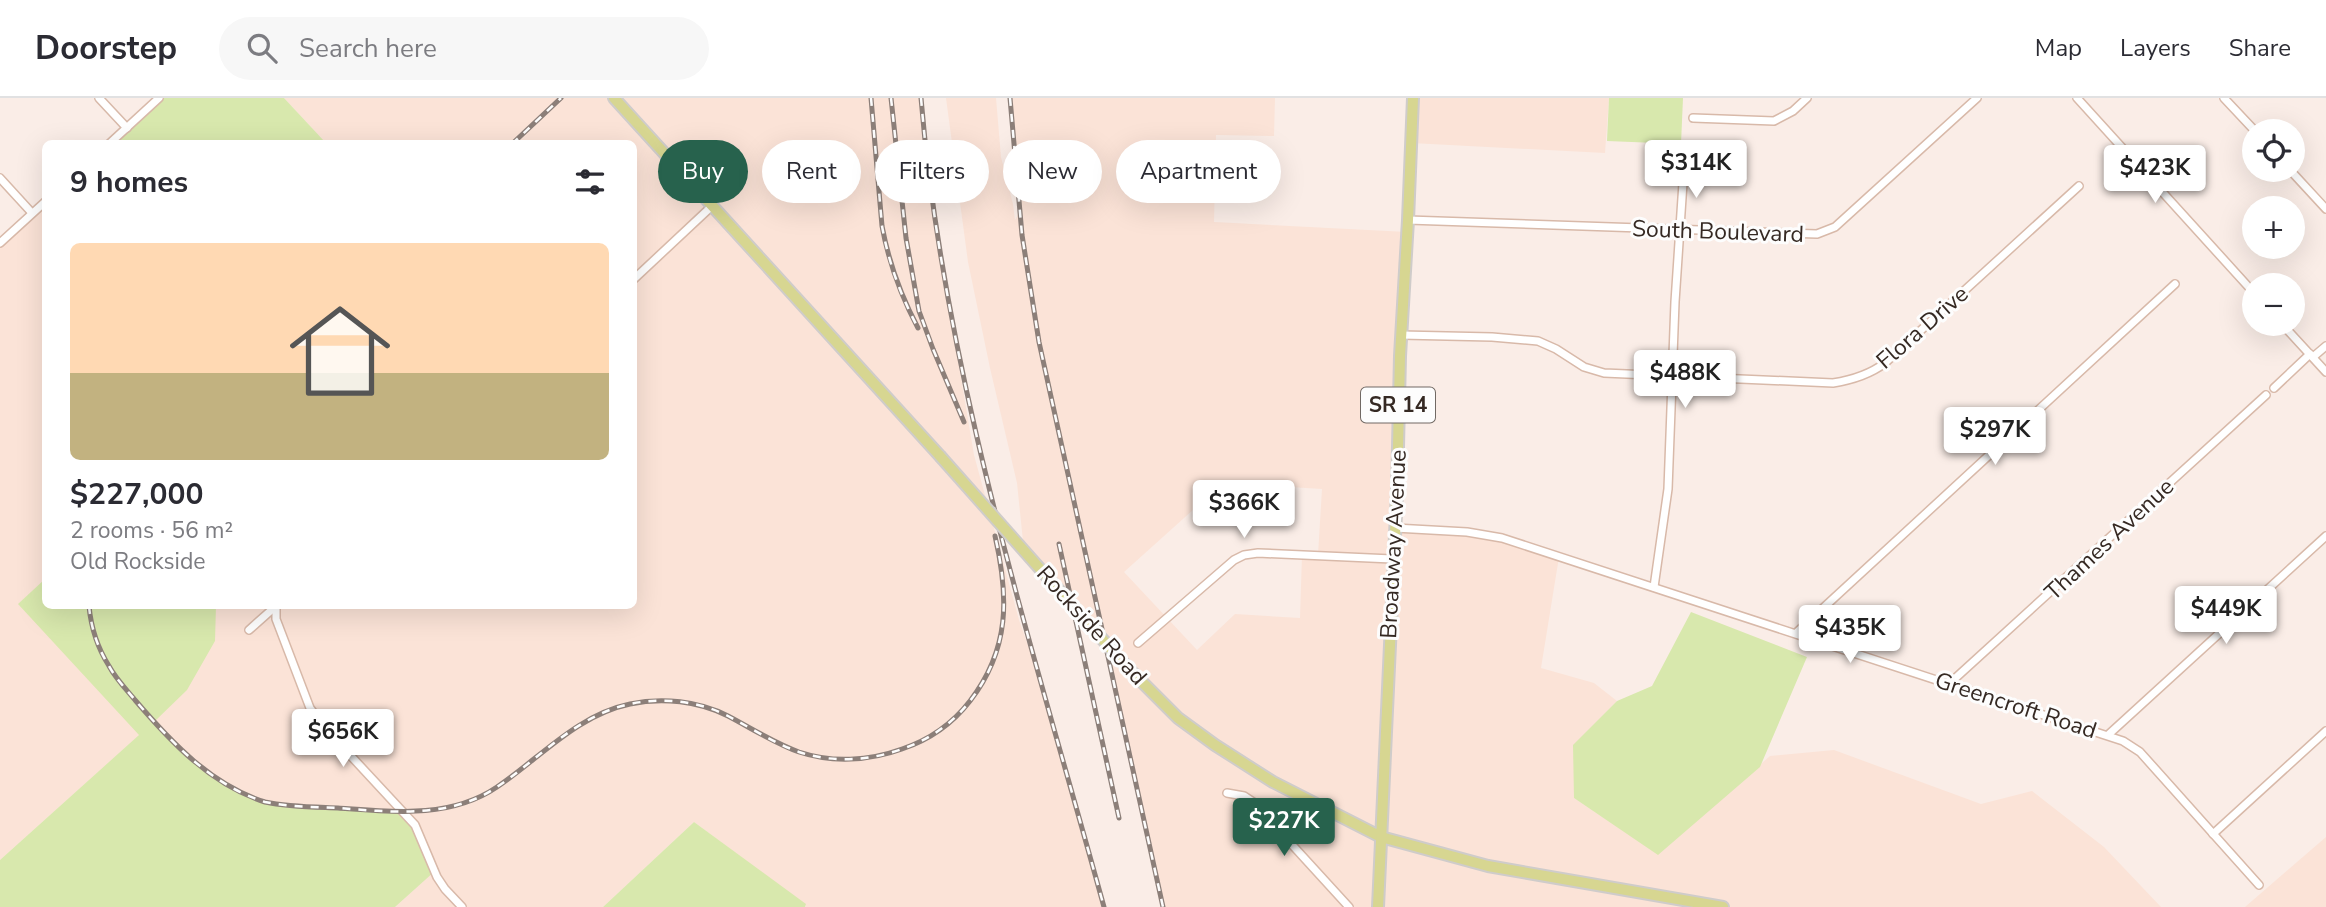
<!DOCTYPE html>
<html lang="en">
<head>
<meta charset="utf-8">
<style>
	:root { --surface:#fff; --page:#f7f7f7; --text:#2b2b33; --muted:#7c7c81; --line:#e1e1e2; --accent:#27624d }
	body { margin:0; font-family:"Nunito Sans",sans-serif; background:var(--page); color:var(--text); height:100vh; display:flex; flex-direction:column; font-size:26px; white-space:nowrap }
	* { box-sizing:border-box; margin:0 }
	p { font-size:23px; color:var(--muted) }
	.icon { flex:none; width:38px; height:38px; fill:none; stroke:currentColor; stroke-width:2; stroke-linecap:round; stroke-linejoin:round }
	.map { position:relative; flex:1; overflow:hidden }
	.side { position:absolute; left:42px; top:42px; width:595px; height:469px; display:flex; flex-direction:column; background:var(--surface); border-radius:10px; box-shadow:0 7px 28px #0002 }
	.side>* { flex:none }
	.guide { position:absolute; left:658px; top:42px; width:665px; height:63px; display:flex; gap:14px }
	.controls { position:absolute; left:2242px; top:21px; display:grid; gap:14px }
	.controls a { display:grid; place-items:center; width:63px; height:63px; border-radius:50%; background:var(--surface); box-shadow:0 7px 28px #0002; font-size:35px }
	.price { position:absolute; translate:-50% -60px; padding:0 16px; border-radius:7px; background:#fff; color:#222; font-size:23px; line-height:46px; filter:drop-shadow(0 2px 4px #0008) }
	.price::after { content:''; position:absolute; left:50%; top:42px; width:21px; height:16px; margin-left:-10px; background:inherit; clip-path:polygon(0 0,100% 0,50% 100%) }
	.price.active { background:var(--accent); color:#fff }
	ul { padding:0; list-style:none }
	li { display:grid; align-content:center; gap:14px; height:371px; padding:0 28px }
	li+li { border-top:2px solid var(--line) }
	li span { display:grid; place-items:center; height:217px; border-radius:10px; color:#555 }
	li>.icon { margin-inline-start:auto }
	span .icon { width:126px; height:126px; fill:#fffc; stroke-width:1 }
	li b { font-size:30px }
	h2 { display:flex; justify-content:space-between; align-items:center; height:84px; padding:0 28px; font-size:30px }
	.chip { padding:0 24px; border-radius:32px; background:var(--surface); box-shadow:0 7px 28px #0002; font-size:24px; line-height:63px }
	.chip.active { background:var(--accent); color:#fff }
	header { display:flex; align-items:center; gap:42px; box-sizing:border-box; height:98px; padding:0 35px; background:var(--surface); border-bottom:2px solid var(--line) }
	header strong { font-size:33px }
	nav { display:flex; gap:38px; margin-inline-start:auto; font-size:24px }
	.search { width:490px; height:63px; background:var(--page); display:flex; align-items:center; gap:18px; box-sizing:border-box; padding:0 24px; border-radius:38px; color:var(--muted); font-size:26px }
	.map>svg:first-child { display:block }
	.built { fill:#fbe3d7; fill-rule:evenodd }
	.green { fill:#d8e8ad }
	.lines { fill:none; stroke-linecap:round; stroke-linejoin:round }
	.minor-casing { stroke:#d8b9a9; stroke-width:10 }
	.primary-casing { stroke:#cfccca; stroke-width:14 }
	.minor { stroke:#fff; stroke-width:7 }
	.primary { stroke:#d7d691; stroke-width:10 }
	.rail-casing { stroke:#8c7f79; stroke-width:5 }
	.rail { stroke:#fdfdfd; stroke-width:2.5; stroke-dasharray:8; stroke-linecap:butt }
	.primary-bridge-casing { stroke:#cfccca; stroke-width:14; stroke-linecap:butt }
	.primary-bridge { stroke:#d7d691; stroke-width:10 }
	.labels { text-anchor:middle; stroke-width:6; stroke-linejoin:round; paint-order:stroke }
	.shield { fill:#fdfdfd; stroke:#716964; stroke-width:2 }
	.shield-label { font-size:21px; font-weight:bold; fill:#352923 }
	.street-label { font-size:23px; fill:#352923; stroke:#fdfdfd }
</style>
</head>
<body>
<header>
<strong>Doorstep</strong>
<div class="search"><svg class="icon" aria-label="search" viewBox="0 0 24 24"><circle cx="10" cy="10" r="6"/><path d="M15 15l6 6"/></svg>Search here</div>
<nav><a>Map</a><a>Layers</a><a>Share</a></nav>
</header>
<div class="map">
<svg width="2326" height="809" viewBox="0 0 2326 809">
	<rect width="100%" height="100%" fill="#faede7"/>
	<g class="built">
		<path d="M284 0H921L935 126 974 357 1019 522 1044 592 1104 809H805L806 807 694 724 603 809H395L434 773 401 714 279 707 252 700 213 678 172 643 154 624 0 762V145L45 103 46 508H634V46L326 45Z"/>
		<path d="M946 0H996L1001 59 1013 106 1015 122 1020 113 1010 0H1275L1274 38 1216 37 1214 124 1407 134 1395 429 1468 434 1559 459 1541 570 1594 585 1617 603 1574 647V700L1658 756 1770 658 1834 652 1981 706 2032 693 2104 749 2161 809H1163L1107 548 1115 555 1023 443 1017 385 990 270 968 164ZM1223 385 1322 391 1318 457H1302L1300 520 1235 516 1197 552 1124 474Z"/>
		<path d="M1413 0H1609L1605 55 1411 45Z"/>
		<path d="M2326 739V809H2245Z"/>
	</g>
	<g class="green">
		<path d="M159 0H284L326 45 116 46 113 42Z"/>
		<path d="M1609 0H1683L1681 46 1607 43Z"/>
		<path d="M45 481 46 508H216L215 543 187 592 154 624 172 643 213 678 252 700 279 707 401 714 415 727 435 773 395 809H0V762L139 637 18 506Z"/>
		<path d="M1691 514 1807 559 1760 669 1658 757 1574 700 1573 647 1617 603 1652 588Z"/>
		<path d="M694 724 806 806 805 809H603Z"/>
	</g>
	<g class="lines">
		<g class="minor-casing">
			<g id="minor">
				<path d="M99 0 127 30"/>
				<path d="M2077 0 2254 195"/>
				<path d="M2224 0 2255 33"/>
				<path d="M1693 20 1774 23 1793 13 1807 0"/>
				<path d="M109 46 159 0"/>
				<path d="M2290 72 2326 111"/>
				<path d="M0 80 32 115"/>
				<path d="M1408 122 1817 136 1835 129 1977 0"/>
				<path d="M0 145 46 103"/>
				<path d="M634 181 712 108"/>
				<path d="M2282 226 2326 274"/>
				<path d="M1401 237 1492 239 1538 243 1556 251 1584 269 1604 275 1833 285C1852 282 1869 277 1885 265L2079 88"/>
				<path d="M2313 259 2326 248"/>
				<path d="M2274 290 2310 256"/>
				<path d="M1395 430 1467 434 1502 440 2123 643 2140 654 2259 787"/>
				<path d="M1654 489 1668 391 1675 204 1684 70"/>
				<path d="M276 508V521L310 610 324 629 415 727 437 779 445 791 462 809"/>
				<path d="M249 532 276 508"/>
				<path d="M1796 535 2175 186"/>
				<path d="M1138 545 1234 462 1244 457 1258 455 1392 461"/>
				<path d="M1950 585 2266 297"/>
				<path d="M2108 637 2326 438"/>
				<path d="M1227 695 1244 698 1253 704 1349 809"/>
				<path d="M2213 736 2326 633"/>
			</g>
		</g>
		<g class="primary-casing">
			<g id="primary">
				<path d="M614 0 940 358"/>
				<path d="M1128 570 1178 620 1215 647 1273 684 1381 739 1488 768 1723 809"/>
				<path d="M1378 809 1397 394 1400 258 1408 122 1413 0"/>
			</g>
		</g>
		<use href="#minor" class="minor"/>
		<use href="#primary" class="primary"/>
		<g class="rail-casing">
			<g id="rail">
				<path d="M871 0 882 128C889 166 900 196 918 230"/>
				<path d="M891 0 906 140 919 213 933 251 964 324"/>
				<path d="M921 0C944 277 1031 543 1104 809"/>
				<path d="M1010 0 1022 137 1039 244 1163 809"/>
				<path d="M512 46 561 0"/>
				<path d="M1059 446 1119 720"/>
				<path d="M89 508C91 529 97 549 109 568 116 581 126 591 135 602 171 644 211 687 265 704 289 709 314 709 338 710 392 714 450 721 497 689 540 660 577 617 630 606 662 599 699 603 728 618 751 630 774 645 799 654 832 665 869 663 902 651 929 642 953 625 970 603 1010 551 1009 499 995 438"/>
			</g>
		</g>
		<use href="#rail" class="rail"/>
		<g class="primary-bridge-casing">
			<path id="primary-bridge" d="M940 358 1128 570"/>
		</g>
		<use href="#primary-bridge" class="primary-bridge"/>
	</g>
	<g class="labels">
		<rect class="shield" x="1361" y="289.5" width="74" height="35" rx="5"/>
		<g class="shield-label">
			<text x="1398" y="314">SR 14</text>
		</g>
		<g class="street-label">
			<text transform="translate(1718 133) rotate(2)" y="8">South Boulevard</text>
			<text transform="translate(1922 229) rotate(-41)" y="8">Flora Drive</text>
			<text transform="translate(2109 441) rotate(-43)" y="8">Thames Avenue</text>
			<text transform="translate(1393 446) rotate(-87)" y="8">Broadway Avenue</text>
			<text transform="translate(1092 527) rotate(48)" y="8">Rockside Road</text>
			<text transform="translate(2016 607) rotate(18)" y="8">Greencroft Road</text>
		</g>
	</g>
</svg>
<div class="controls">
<a><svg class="icon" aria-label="locate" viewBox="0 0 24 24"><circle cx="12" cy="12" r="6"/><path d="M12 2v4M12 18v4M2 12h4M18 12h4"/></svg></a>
<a>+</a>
<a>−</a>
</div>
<b class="price" style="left:1696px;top:102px">$314K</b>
<b class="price" style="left:2155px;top:107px">$423K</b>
<b class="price" style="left:1685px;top:312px">$488K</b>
<b class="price" style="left:1995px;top:369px">$297K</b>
<b class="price" style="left:1244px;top:442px">$366K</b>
<b class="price" style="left:2226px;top:548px">$449K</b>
<b class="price" style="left:1850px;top:567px">$435K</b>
<b class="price" style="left:343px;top:671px">$656K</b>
<b class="price active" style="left:1284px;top:760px">$227K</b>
<div class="guide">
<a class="chip active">Buy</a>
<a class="chip">Rent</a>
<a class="chip">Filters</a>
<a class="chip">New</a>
<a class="chip">Apartment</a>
</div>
<section class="side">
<h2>9 homes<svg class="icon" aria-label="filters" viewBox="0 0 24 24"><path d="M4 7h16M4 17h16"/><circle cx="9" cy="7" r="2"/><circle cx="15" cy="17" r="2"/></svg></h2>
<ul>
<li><span style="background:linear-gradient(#ffd9b3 60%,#c2b280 0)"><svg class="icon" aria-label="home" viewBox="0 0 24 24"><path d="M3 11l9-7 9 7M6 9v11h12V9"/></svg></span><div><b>$227,000</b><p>2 rooms · 56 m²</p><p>Old Rockside</p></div></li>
</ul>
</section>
</div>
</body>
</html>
